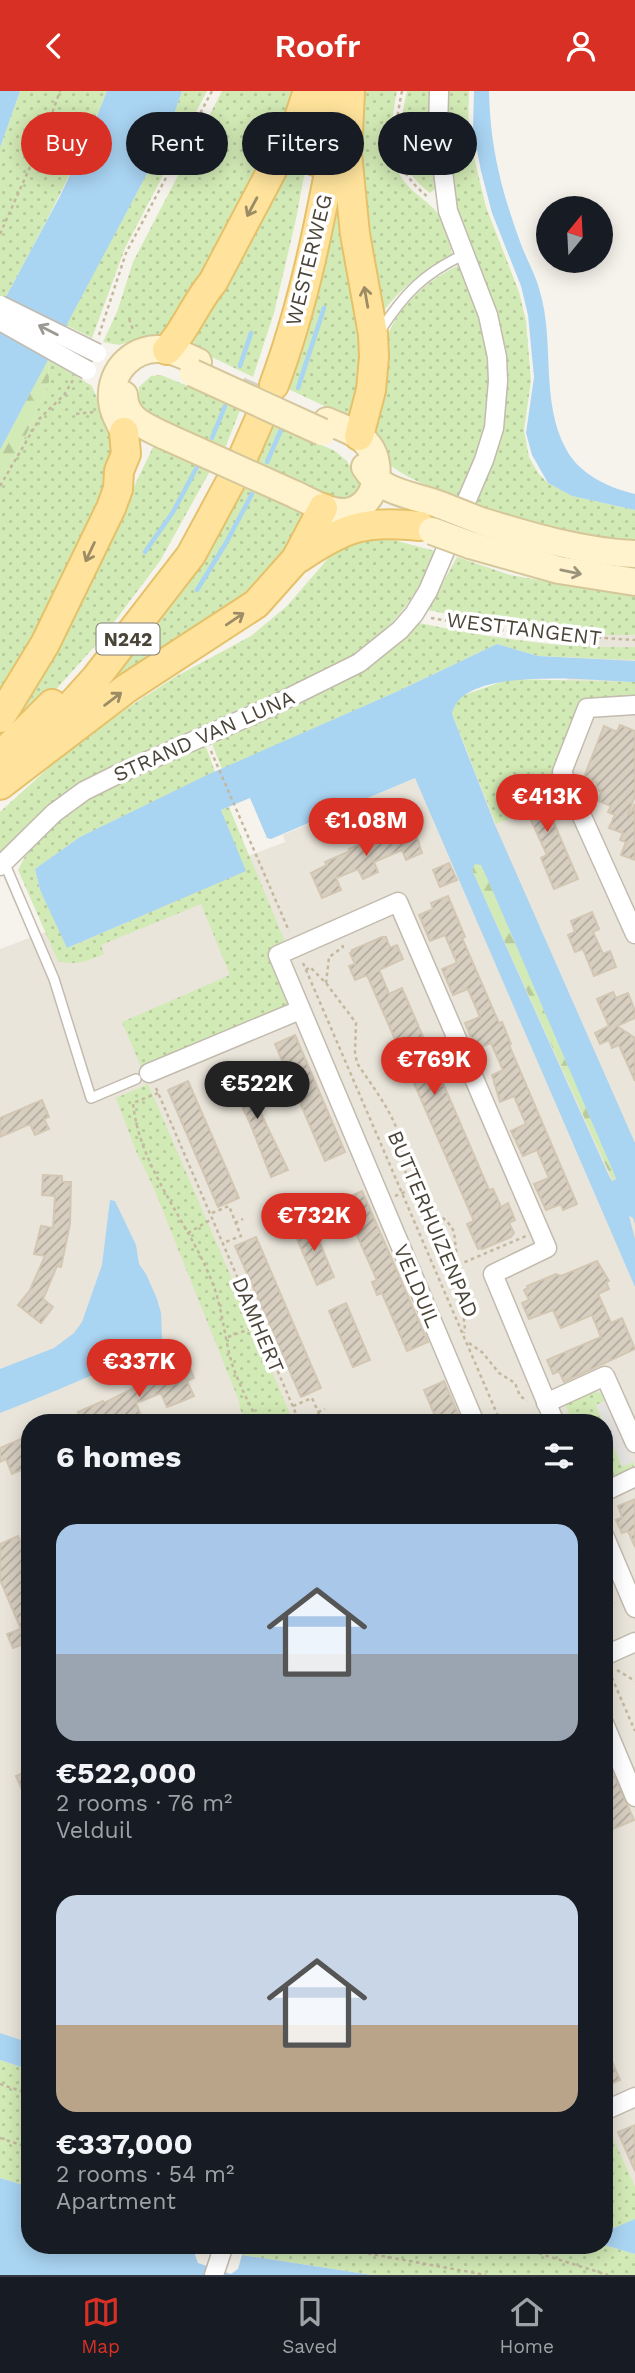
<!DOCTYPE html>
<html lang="en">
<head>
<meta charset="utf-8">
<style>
	:root { --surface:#171b24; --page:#242831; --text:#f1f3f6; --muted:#9ea1a6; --line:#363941; --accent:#d93025 }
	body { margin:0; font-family:"Work Sans",sans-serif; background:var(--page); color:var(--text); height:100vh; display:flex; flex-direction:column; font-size:26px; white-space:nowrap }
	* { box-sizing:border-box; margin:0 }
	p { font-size:23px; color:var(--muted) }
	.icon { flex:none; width:38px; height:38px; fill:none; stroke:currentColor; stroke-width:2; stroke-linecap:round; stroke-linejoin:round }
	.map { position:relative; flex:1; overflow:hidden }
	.details { position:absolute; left:21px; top:1323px; width:592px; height:840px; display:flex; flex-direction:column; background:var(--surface); border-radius:28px; box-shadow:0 4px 18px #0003 }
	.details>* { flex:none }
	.banner { position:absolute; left:21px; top:21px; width:593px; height:63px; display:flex; gap:14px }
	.needle { width:46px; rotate:18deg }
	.fabs { position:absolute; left:536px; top:105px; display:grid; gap:14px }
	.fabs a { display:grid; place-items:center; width:77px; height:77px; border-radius:50%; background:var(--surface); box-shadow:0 4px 18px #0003; font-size:35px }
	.price { position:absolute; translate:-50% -60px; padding:0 16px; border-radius:24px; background:var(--accent); color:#fff; font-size:23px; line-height:46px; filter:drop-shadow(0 2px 4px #0008) }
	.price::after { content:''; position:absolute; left:50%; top:42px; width:21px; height:16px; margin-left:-10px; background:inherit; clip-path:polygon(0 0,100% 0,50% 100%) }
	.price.active { background:#222; color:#fff }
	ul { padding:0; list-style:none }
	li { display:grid; align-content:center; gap:14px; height:371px; padding:0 35px }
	li span { display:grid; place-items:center; height:217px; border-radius:21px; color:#555 }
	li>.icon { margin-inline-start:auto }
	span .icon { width:126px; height:126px; fill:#fffc; stroke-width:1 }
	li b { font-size:30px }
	h2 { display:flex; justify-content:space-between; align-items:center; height:84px; padding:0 35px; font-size:30px }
	.chip { padding:0 24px; border-radius:32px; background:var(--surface); box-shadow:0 4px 18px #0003; font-size:24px; line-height:63px }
	.chip.active { background:var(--accent); color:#fff }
	header { display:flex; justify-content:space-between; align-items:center; height:91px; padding:0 35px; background:var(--accent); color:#fff; font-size:32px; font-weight:600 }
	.tab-bar { display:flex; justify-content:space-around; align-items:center; height:98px; border-top:2px solid var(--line); background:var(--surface); font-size:19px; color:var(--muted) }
	.tab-bar a { display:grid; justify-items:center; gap:4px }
	.tab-bar .active { color:var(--accent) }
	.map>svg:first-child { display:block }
	.residential { fill:#eae5da }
	.green { fill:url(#green-dots) }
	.forest { fill:url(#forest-firs) }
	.parking { fill:#e5e3e0 }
	.water { fill:#a9d4f2; fill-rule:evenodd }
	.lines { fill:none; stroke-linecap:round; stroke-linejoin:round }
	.stream { stroke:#a9d4f2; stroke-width:4.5 }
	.building { fill:url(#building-hatch); stroke:#d3c7b4; stroke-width:2 }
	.primary-tunnel { stroke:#d4d0c8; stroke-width:28; stroke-dasharray:28 14; stroke-linecap:butt }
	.service-casing { stroke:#c2bbae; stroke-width:12 }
	.minor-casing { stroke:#c2bbae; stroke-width:21 }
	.secondary-casing { stroke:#d6c79b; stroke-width:30 }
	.primary-casing { stroke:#e6c16a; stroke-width:32 }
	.path { stroke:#c4b79f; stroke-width:2.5; stroke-dasharray:3.5 3.5; stroke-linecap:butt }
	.service { stroke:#fff; stroke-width:9 }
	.minor { stroke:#fff; stroke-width:18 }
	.secondary { stroke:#fff3cd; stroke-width:26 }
	.primary { stroke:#ffe39c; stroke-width:28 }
	.minor-bridge-casing { stroke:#c2bbae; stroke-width:21; stroke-linecap:butt }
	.secondary-bridge-casing { stroke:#d6c79b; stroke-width:30; stroke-linecap:butt }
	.minor-bridge { stroke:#fff; stroke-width:18 }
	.secondary-bridge { stroke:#fff3cd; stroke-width:26 }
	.oneway { stroke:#9c8c66 }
	.oneway2 { stroke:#9c9892 }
	.oneway3 { stroke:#9c937c }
	.labels { text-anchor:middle; stroke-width:7; stroke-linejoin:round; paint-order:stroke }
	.shield { fill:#fff; stroke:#817c74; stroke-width:2 }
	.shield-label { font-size:19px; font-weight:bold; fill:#4b4439 }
	.street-label { font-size:21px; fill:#4b4439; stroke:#fff }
</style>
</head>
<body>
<header><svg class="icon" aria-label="back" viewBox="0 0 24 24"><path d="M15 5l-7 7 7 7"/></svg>Roofr<svg class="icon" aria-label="person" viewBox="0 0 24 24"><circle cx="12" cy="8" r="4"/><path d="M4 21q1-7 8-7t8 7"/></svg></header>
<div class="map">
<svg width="635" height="2184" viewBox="0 0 635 2184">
	<defs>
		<pattern id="green-dots" width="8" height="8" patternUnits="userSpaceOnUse" patternTransform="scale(1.75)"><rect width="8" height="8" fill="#d2eab5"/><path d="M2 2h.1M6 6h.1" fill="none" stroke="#b6ca9c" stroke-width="1.8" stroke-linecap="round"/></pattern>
		<pattern id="forest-firs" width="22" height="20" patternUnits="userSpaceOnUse" patternTransform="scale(1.75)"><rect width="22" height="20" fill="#d2eab5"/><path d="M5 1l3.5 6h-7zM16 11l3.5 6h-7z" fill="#b6ca9c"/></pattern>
		<pattern id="building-hatch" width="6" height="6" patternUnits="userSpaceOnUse" patternTransform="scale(1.75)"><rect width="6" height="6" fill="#d8cfc1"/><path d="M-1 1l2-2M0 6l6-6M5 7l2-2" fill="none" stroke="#b1aa9e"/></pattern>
	</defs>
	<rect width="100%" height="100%" fill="#f6f3ec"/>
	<path class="residential" d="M635 457V2158L604 2148V1332H30V1956L0 1945V858L285 751 283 744 415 687 507 651 564 600 604 463Z"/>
	<g class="green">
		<path d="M20 0H107C77 75 38 146 0 217V57Z"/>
		<path d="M182 0H207L125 157 92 247 66 234 166 47Z"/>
		<path d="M222 0H299L171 245 144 246 119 254 103 251 117 221 133 171Z"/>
		<path d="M320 0 296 128 274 222 253 286 191 256 265 115Z"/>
		<path d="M360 0H397C391 33 383 70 410 97 420 107 433 114 441 127 447 137 449 151 452 163 421 182 400 197 378 227L355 102Z"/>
		<path d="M407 0H433L430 48 435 98 430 102C391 72 398 43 407 0Z"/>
		<path d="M446 0H469L468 41 486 116 519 201 526 230 531 290 524 339 529 366 538 382 548 392 572 405 635 419V453L576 445 473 415 505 264 491 207 467 155 456 117 447 62Z"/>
		<path d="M340 63 367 249 352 328 284 296Z"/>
		<path d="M459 174 477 213 484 233 491 287 484 350 461 408C443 400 396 385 386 369 370 344 375 329 378 302 380 286 380 269 384 254 396 216 425 191 459 174Z"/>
		<path d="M48 268 92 295 118 359C88 447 44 527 0 608V393L28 340 49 291Z"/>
		<path d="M161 284 241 317 225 357 142 318 139 312V296L151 285Z"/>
		<path d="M268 330 335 360 347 370 361 396C354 405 345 409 334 407L251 369Z"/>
		<path d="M154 354 210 380 160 470 103 546 50 605 0 648 72 525Z"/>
		<path d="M238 392 310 425 293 457 245 508 68 631Z"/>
		<path d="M386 447 435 460C414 517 379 552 326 581L95 684 60 707 0 764V721L65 662 129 616 175 586 251 545 287 515 331 464 346 455 363 450Z"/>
		<path d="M457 466 510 484 635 506V544C565 545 496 534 428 519Z"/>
		<path d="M414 531C486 546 560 558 635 556V569L538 565 497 553 396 601 222 678 212 653 213 648 348 587 366 576Z"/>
		<path d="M510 588 635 591V608L596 607 587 610 561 664 577 723 569 726 559 706 496 733 452 623 455 610 461 605Z"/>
		<path d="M205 653 215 681 80 746 35 778 40 799 68 857 245 780 221 719 229 716 286 853 268 862 289 914 142 978 122 931 230 884 201 813 101 854 104 863C88 870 76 875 58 870L18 779C46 715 145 680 205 653Z"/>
		<path d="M148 993 294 1332H247L240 1318 239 1310 152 1093 136 1060 116 1007Z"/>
		<path d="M595 1301 601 1302 605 1310 596 1314 603 1332H573L565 1313Z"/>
		<path d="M604 1333 622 1375 633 1371 634 1374 631 1384 604 1396Z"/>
		<path d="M0 1969 30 1979V2096L0 2087Z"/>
		<path d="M605 2029 635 2096V2128L614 2137 604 2134Z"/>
		<path d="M246 2154H604L635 2163V2184H372L242 2164Z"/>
	</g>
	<g class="forest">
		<path d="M48 268 49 291 28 340 0 393V359Z"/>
		<path d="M476 772 481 774 491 796 616 1087 613 1090 472 779 473 774Z"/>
	</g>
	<path class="parking" d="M605 1310 633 1371 622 1376 596 1314Z"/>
	<g class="water">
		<path d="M0 0H20L0 57Z"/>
		<path d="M107 0H182L166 47 0 359V217L59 107 91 40Z"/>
		<path d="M474 0H489C490 57 502 102 522 156 528 171 536 185 540 201 555 251 540 310 566 358 579 383 609 397 635 403V419L572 405 548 392 532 364 526 342 534 286 528 224 521 195 492 122 481 80 473 39Z"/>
		<path d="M497 553 538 565 635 570V591C597 590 461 573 452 623L495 734 635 1052V1133L633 1127 629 1125 635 1148V1196L415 687 271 748 267 747 250 707 221 719 246 780 67 857 40 799 35 778 80 746 207 684 396 601ZM475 773 481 774 491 796 616 1087 615 1089 612 1090 609 1085 472 779Z"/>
		<path d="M110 1109 115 1110 136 1154 139 1173 146 1183 157 1208 161 1222 162 1248C151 1262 130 1267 115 1274 77 1291 39 1307 0 1322V1278L54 1257 74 1242 82 1231 102 1174Z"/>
		<path d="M0 1942 30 1952V1979L0 1969Z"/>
		<path d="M0 2087 30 2096V2154H197L195 2164 198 2172 231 2183 238 2178 242 2164 372 2184H0Z"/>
		<path d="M635 2128V2163L604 2154V2134L614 2137Z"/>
	</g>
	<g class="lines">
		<g class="stream">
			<path d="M240 275 251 242"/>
			<path d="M298 297 324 217"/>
			<path d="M212 347 225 315"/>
			<path d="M267 371 281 339"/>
			<path d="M145 461 173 421 197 376"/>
			<path d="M197 499 226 452 252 403"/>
		</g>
	</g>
	<g class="building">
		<path d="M620 634 635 640V705L628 723H630L635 713V769L621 764 626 751 620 749 623 742 609 737 615 724 608 721 611 715 598 710 601 701 595 698 597 692 584 686 604 635 617 641Z"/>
		<path d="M533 683 578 788 554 798 541 767 547 764 514 692Z"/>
		<path d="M409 732 413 741 415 740 422 762 406 769 402 759 374 771 378 781 363 788 358 778 336 787 341 799 322 807 311 782 327 774 325 771 350 760 349 758Z"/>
		<path d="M449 772 457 789 440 796 433 779Z"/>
		<path d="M448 805 465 846 462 847 499 932 502 931 511 953 509 954 577 1113 563 1119 561 1113 546 1119 534 1093 549 1087 537 1059 523 1065 511 1040 526 1033 514 1005 500 1011 492 984 503 979 491 952 476 958 465 932 480 926 468 898 453 904 442 878 457 872 445 844 430 850 419 824 433 818 431 812Z"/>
		<path d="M592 821 599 838 593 841 603 863 610 860 616 876 594 885 583 858 575 861 568 844 575 841 571 830Z"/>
		<path d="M382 846H386L390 857 397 854 403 868 379 879 389 903 402 897 489 1099 493 1098 501 1116 508 1112 515 1129 509 1132 514 1142 511 1146 482 1158 481 1157 478 1158 467 1133 474 1130 367 884 355 889 349 875 355 873 350 862 353 860 352 859Z"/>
		<path d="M613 901 616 907 628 902 635 920V927L617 935 635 947V990L619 954 612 957 609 949 600 953 595 942 609 935 597 908Z"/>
		<path d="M295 944 345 1061 325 1070 275 953Z"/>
		<path d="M242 973 263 1027 288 1079 271 1086 250 1032 225 980Z"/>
		<path d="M188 990 239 1107 218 1116 168 999Z"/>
		<path d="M42 1009 49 1026 44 1028 49 1038 35 1044 30 1033 0 1046V1027Z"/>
		<path d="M43 1084 62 1085V1091H71L70 1133 61 1176 57 1175 43 1208 53 1216 41 1232 18 1214 30 1199 45 1165 34 1163 41 1135 53 1137 55 1105 42 1104Z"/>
		<path d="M362 1100 428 1251 407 1260 382 1202 377 1204 372 1191 377 1189 341 1109Z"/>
		<path d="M311 1131 334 1186 317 1194 293 1139Z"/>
		<path d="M256 1146 321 1297 301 1306 235 1155Z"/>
		<path d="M597 1170 609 1190 606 1191 609 1198 598 1203 611 1232 622 1227 635 1258 564 1291 559 1280 553 1283 547 1269 601 1246 592 1224 561 1237 553 1219 529 1228 522 1212 529 1209 524 1199 528 1197 527 1195 556 1183 561 1185Z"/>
		<path d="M346 1212 370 1269 353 1276 329 1220Z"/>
		<path d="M189 1275 194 1287 187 1290 194 1305 180 1311 167 1316 161 1302 136 1312 142 1327 131 1332H112L109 1324 90 1332H59L79 1323 78 1321 103 1310 104 1312 154 1287 156 1290Z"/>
		<path d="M444 1290 449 1302 462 1332H438L424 1299Z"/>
		<path d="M30 1344V1375L12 1383 6 1368 0 1371V1357Z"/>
		<path d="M635 1408V1456L628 1440 622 1442 616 1429 622 1426 618 1415Z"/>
		<path d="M18 1445 30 1472V1559L26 1552 13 1557 7 1543 21 1538 0 1489V1453Z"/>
		<path d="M604 1661 634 1729 613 1738 604 1716Z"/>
		<path d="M30 1679V1717L16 1685Z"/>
		<path d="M604 1952 620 1989 604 1996Z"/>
		<path d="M635 2034V2080L618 2041Z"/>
	</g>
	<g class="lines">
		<path class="primary-tunnel" d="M246 318 259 288"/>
		<g class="service-casing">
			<g id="service">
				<path d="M380 240C404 203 423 183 463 164"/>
				<path d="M4 771 54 888 91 1007 136 988"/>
			</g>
		</g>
		<g class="minor-casing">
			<g id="minor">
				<path d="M635 614 587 617 562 681 635 843"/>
				<path d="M0 775 54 722 84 700 118 683 266 618 359 572 400 539 414 523 428 500 484 369 494 337 498 290 497 266 488 224 448 120 438 41 439 0"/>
				<path d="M149 982 300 919"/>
				<path d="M546 1312 605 1285 635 1352"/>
				<path d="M475 1332 278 864 398 811 547 1157 493 1183 555 1332"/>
				<path d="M604 1401 635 1386"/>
				<path d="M604 1444 635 1517"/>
				<path d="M604 1565 635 1551"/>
				<path d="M604 1632 635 1706"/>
				<path d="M604 2020 635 2006"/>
				<path d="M214 2184 224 2154"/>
			</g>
		</g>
		<g class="secondary-casing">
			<g id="secondary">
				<path d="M124 304C125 329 145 335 165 345"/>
				<path d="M124 341C119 331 113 321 112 310 109 278 136 253 167 259 178 261 188 266 198 271"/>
				<path d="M365 376C381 403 416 404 443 415"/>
				<path d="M294 403C310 410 328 422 346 421 375 417 385 377 369 355 359 341 342 337 327 330"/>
				<path d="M481 430C530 445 583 461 635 463"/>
				<path d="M470 454 559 479 635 491"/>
			</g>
		</g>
		<g class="primary-casing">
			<g id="primary">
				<path d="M350 0 347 63 355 143 373 243 374 266 371 299 359 345"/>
				<path d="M315 70 328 0"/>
				<path d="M167 259C186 239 195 212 213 191L298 30 308 0"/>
				<path d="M274 294C304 214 320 130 336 46"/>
				<path d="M243 366 261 325"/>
				<path d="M299 467C345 436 364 429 420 435"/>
				<path d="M0 627 45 553 111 417 118 398 119 380 126 363 124 341"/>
				<path d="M47 641 95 588 191 464 232 388"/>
				<path d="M0 665 52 613"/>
				<path d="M0 694 127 597 256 513 296 468 323 417"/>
			</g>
		</g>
		<g class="path">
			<path d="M402 0C393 45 389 75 428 106"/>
			<path d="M0 143 43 47 60 0"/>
			<path d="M129 228 134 241"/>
			<path d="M99 244 126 162 212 0"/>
			<path d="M76 323 94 321"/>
			<path d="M0 395 40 327 64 304 73 289"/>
			<path d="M431 527 512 541 635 549"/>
			<path d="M211 660 289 840"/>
			<path d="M303 872 501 1332"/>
			<path d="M306 879 310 876 326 892 356 932 355 961 357 972C372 995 393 1021 400 1048 404 1068 404 1087 415 1106 426 1126 443 1118 454 1141L465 1238 464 1242"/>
			<path d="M326 892 329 866 343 856 342 854"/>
			<path d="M156 997 300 1332"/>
			<path d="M158 1002 133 1012C140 1081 193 1135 215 1199 223 1223 225 1249 232 1273 239 1293 249 1313 259 1332"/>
			<path d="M395 1105 412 1098"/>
			<path d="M212 1122 229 1115 241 1145 223 1152"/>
			<path d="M235 1132 243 1128"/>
			<path d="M188 1142 212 1128"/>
			<path d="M458 1174 526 1145"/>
			<path d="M228 1246 258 1235"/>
			<path d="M469 1252 483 1262 499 1282 515 1292 520 1305 527 1310"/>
			<path d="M293 1315 312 1307 323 1332"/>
			<path d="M318 1321 325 1318"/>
			<path d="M288 1332 300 1331"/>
			<path d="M604 1503 615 1512"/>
			<path d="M617 1579 635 1590"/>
			<path d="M609 1580 635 1640"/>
			<path d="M0 1993 30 2003"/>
			<path d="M0 2047 30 2057"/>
			<path d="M341 2154 366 2162 486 2184"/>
			<path d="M512 2154 608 2184"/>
		</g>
		<use href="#service" class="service"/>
		<use href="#minor" class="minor"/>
		<use href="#secondary" class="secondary"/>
		<use href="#primary" class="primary"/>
		<g class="minor-bridge-casing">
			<g id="minor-bridge">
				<path d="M0 214 97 262"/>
				<path d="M0 230 87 279"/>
			</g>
		</g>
		<g class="secondary-bridge-casing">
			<g id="secondary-bridge">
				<path d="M193 282 322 341"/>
				<path d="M165 345 294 403"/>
				<path d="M443 415 481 430"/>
				<path d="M432 440 470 454"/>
			</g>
		</g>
		<use href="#minor-bridge" class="minor-bridge"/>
		<use href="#secondary-bridge" class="secondary-bridge"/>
	</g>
	<defs><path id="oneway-shaft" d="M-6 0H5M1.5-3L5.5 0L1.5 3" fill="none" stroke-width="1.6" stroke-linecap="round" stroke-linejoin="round" transform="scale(1.75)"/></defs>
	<g class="oneway">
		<use href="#oneway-shaft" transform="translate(252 116) rotate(118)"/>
		<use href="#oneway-shaft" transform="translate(366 206) rotate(-100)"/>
		<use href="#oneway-shaft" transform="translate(90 461) rotate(115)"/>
		<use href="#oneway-shaft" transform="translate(235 528) rotate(-34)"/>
		<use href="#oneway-shaft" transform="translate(113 608) rotate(-37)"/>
	</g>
	<use class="oneway2" href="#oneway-shaft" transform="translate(48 239) rotate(-153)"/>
	<use class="oneway3" href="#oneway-shaft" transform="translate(571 481) rotate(12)"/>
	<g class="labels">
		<rect class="shield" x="96.5" y="532.5" width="63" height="31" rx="5"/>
		<g class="shield-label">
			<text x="128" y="555">N242</text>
		</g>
		<g class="street-label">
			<text transform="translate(309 169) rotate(-76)" y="7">WESTERWEG</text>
			<text transform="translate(524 538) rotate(7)" y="7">WESTTANGENT</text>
			<text transform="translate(204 645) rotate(-24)" y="7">STRAND VAN LUNA</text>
			<text transform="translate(433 1133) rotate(67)" y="7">BUTTERHUIZENPAD</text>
			<text transform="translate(417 1195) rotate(67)" y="7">VELDUIL</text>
			<text transform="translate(258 1234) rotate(67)" y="7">DAMHERT</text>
		</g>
	</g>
</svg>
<div class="fabs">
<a><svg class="needle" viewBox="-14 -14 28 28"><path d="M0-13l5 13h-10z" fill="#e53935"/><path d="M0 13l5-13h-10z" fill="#9ea1a6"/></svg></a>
</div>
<b class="price" style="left:547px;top:743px">€413K</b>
<b class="price" style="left:366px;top:767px">€1.08M</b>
<b class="price" style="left:434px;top:1006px">€769K</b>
<b class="price active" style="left:257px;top:1030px">€522K</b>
<b class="price" style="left:314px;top:1162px">€732K</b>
<b class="price" style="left:139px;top:1308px">€337K</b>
<div class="banner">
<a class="chip active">Buy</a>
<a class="chip">Rent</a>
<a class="chip">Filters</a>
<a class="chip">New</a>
</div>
<section class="details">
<h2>6 homes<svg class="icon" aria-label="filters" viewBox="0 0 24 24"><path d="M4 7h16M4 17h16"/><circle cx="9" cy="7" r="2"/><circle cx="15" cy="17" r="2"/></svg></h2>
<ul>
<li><span style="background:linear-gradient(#a9c7e8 60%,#9aa5b1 0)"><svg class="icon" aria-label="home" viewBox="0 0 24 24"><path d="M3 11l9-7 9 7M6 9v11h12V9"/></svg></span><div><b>€522,000</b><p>2 rooms · 76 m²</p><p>Velduil</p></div></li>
<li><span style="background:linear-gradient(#c9d6e8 60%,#b9a48a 0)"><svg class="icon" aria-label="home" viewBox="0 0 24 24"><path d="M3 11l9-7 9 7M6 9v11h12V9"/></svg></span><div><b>€337,000</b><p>2 rooms · 54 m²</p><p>Apartment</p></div></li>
</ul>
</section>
</div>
<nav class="tab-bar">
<a class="active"><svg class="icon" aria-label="map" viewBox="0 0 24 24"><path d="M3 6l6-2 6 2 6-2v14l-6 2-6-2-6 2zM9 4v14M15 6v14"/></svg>Map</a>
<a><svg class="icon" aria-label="saved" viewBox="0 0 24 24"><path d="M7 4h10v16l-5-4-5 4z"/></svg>Saved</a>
<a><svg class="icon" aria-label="home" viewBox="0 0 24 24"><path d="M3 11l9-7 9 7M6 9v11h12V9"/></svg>Home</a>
</nav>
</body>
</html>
